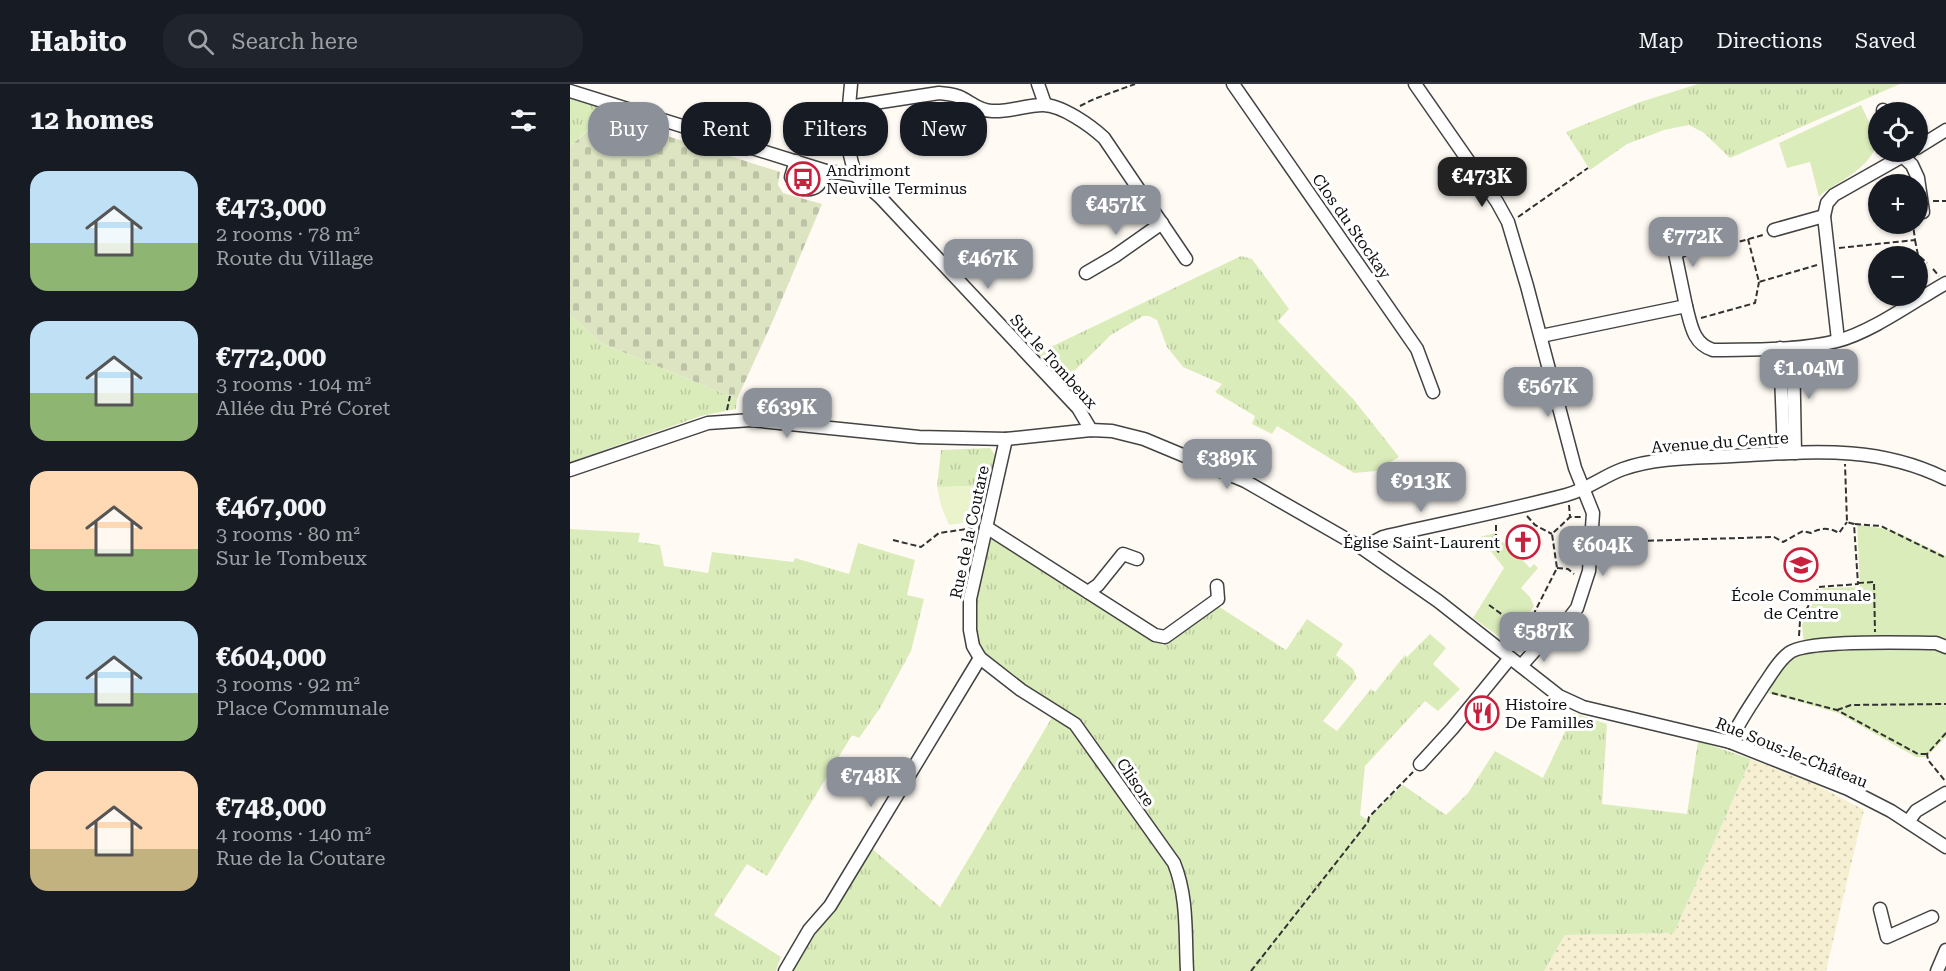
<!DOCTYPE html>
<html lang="en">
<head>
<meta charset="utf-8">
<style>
	:root { --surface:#171b24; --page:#20242c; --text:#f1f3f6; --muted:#9ea1a6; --line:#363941; --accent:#8c9099 }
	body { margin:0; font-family:"Roboto Serif",serif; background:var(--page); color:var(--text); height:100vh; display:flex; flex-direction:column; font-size:22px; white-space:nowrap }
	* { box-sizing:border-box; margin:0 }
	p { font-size:20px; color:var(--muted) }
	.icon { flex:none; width:33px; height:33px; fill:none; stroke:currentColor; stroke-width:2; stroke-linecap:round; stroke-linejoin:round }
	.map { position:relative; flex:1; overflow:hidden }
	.panel { display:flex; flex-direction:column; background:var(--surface); width:570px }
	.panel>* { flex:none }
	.guide { position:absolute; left:18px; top:18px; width:570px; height:54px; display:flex; gap:12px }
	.controls { position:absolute; left:1298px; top:18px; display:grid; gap:12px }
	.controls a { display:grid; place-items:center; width:60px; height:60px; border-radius:50%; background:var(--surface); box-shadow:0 2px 4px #0004; font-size:30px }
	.price { position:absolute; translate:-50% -51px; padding:0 14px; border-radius:12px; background:var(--accent); color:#fff; font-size:20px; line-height:39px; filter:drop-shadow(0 2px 3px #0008) }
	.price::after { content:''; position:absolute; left:50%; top:36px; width:18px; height:14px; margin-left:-9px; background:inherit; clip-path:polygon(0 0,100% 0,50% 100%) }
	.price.on { background:#222; color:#fff }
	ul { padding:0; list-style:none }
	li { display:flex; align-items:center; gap:18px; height:150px; padding:0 30px }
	li span { display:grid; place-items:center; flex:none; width:168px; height:120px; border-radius:18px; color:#555 }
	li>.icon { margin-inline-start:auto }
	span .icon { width:72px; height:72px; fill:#fffc; stroke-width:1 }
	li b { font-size:26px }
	h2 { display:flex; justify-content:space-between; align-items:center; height:72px; padding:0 30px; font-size:26px }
	.chip { padding:0 21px; border-radius:24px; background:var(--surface); box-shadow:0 2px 4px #0004; font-size:21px; line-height:54px }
	.chip.on { background:var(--accent); color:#fff }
	header { display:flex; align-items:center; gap:36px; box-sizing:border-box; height:84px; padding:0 30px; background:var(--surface); border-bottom:2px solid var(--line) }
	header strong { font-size:28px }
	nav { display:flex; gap:33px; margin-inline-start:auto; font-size:21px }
	.search { width:420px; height:54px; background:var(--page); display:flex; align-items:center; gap:15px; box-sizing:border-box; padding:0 21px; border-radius:24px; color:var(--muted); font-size:22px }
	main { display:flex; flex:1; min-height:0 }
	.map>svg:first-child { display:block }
	.farmland { fill:url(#farmland-dots) }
	.grass { fill:url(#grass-tufts) }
	.cemetery { fill:url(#cemetery-stones) }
	.park { fill:#dbecbb }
	.pitch { fill:#ebf3cd }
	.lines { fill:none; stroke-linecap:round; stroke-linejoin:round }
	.minor-casing { stroke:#434343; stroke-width:15 }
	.path { stroke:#323232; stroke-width:2; stroke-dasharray:6 3; stroke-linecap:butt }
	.minor { stroke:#fff; stroke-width:12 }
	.labels { text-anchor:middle; stroke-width:6; stroke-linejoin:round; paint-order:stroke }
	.poi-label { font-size:16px; fill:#101010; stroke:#fff; text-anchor:start }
	.street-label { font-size:16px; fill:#101010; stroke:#fff }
</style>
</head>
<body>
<header>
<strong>Habito</strong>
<div class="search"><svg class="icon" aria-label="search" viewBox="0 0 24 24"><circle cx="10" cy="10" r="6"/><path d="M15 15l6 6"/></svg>Search here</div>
<nav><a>Map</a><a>Directions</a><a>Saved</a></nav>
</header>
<main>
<section class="panel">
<h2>12 homes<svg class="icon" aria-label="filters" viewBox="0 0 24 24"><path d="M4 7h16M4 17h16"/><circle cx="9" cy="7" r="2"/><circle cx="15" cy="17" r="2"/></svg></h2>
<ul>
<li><span style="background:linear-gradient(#bfe0f5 60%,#8fb573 0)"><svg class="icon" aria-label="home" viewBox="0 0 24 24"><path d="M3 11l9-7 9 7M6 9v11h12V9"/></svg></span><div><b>€473,000</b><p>2 rooms · 78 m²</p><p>Route du Village</p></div></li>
<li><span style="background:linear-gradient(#bfe0f5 60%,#8fb573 0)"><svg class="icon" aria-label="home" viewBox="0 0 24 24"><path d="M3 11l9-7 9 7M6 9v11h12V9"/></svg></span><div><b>€772,000</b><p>3 rooms · 104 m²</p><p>Allée du Pré Coret</p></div></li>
<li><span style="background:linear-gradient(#ffd9b3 65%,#8fb573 0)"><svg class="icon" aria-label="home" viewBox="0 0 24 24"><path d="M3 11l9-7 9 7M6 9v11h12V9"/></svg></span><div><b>€467,000</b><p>3 rooms · 80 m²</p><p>Sur le Tombeux</p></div></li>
<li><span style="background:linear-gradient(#bfe0f5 60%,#8fb573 0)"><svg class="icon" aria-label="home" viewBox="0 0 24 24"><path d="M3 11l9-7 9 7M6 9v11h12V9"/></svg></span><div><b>€604,000</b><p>3 rooms · 92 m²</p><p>Place Communale</p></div></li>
<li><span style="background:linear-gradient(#ffd9b3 65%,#c2b280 0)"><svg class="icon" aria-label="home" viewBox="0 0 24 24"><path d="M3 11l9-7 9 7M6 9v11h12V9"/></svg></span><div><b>€748,000</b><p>4 rooms · 140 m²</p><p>Rue de la Coutare</p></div></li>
</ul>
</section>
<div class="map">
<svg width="1376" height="887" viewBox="0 0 1376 887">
	<defs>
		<pattern id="farmland-dots" width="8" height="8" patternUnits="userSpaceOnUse" patternTransform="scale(1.5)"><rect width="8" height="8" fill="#f7efd2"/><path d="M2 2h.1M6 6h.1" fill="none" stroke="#d3ccb3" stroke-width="1.8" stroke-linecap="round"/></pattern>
		<pattern id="grass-tufts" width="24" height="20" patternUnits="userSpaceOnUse" patternTransform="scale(1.5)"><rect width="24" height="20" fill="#dbecbb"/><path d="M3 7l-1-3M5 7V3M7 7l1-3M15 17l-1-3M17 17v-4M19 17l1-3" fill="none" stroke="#bbc9a0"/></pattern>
		<pattern id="cemetery-stones" width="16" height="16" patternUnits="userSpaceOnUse" patternTransform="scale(1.5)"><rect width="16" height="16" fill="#dde4c2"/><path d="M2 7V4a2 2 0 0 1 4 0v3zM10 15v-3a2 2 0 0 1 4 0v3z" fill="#bdc3a6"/></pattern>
	</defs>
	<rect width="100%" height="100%" fill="#fffbf4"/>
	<path class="farmland" d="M1181 675 1247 701 1294 726 1256 887H974L995 851 1104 849Z"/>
	<g class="grass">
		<path d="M1128 0H1330L1160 74 1134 49 1119 41 1094 46 1057 60 1020 86 996 48 1070 18Z"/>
		<path d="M0 10 42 24 0 62Z"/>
		<path d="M671 172 682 175 719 225 708 237 784 316 829 373 806 387 784 389 707 342 702 350 682 340 685 332 645 308 652 300 613 283 597 263 587 236 579 232H573L541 251 493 298 466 270Z"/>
		<path d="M0 231 31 259 167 315 166 325 131 332 0 378Z"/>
		<path d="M420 364 426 372 419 402 367 403 371 366Z"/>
		<path d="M0 445 70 449 68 458 90 461 94 482 138 489 142 468 223 478 225 474 279 490 288 459 345 476 337 511 354 515 341 567 310 624 289 654 282 651 197 792 177 780 144 831 211 873 206 887H0Z"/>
		<path d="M419 450 593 561 648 522 716 566 737 535 773 560 766 571 783 585 787 594 753 637 767 647 801 605 805 608 835 571 837 573 860 550 876 564 863 580 890 605 868 627 855 617 795 682 790 731 796 735 833 701 876 731 898 709 925 667 973 694 1004 629 1037 640 1032 720 1117 730 1128 657 1181 675 1104 849 995 851 974 887H620L618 819 612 782 565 719 513 642 418 577 407 562 402 516Z"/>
		<path d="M484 630 517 661 555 720 608 796 613 887H220L274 809 300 763 370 823Z"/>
	</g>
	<path class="cemetery" d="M35 32 210 88 208 101 213 109 252 120 204 234 167 315 31 259 0 231V62Z"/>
	<g class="park">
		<path d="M1291 21 1300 40 1301 50H1308C1308 80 1274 94 1253 109L1249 113 1240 78 1217 84 1209 59Z"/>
		<path d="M1287 440 1322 446 1376 472V653L1356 673H1346L1268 629 1198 609 1218 577 1235 570 1232 541 1249 507 1254 504 1290 503Z"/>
		<path d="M925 449 937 462 936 464 945 474 948 471 960 484 964 480 968 484 951 504 960 513 964 522 942 558H937L903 534 934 484 910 453Z"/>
	</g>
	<path class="pitch" d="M419 402C411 436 414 436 379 441L371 422 367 403Z"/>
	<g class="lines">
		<g class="minor-casing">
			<g id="minor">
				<path d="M281 0 276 55 285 91 310 113 508 324 521 346"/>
				<path d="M468 0 475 20"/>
				<path d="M663 0 847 265 863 308"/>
				<path d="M845 0 927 118 938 138 957 202 1005 384 1023 429 1019 487 1007 524 997 537 988 547 975 555 951 582"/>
				<path d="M0 7 256 87 285 91"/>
				<path d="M278 23 369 9C378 10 385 10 392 14 402 19 410 27 422 27 439 28 456 21 473 21 492 21 521 42 534 54L616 175"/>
				<path d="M1313 26 1314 28"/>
				<path d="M1347 64 1376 46"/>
				<path d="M1328 68 1342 81 1348 94 1353 128"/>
				<path d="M226 77 221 93 227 103C244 109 250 103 256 87"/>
				<path d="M1204 146 1254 132"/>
				<path d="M516 189 545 172 592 139"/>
				<path d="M1116 222 1105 169 1134 158 1151 159"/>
				<path d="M971 252 1116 222C1121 241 1123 260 1143 266 1184 265 1227 267 1267 257 1302 248 1344 217 1376 199"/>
				<path d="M1268 256 1254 132 1257 119 1264 111 1340 68"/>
				<path d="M1210 264 1214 369"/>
				<path d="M1223 264 1225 369"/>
				<path d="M436 355 400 515V546L403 562 410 574 451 606 505 640 604 779C618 813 615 850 617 887"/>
				<path d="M0 386 138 339 181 336 349 353 436 355 521 346 542 347 574 355 675 397 792 464 868 517 989 612 1013 623 1160 658 1278 705 1321 727 1376 763"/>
				<path d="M416 443 585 551 595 553 648 515 647 502"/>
				<path d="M792 464 813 453C874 439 935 427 996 411 1019 405 1033 392 1053 385 1087 373 1127 374 1162 372 1238 368 1306 360 1376 395"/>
				<path d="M518 508 528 501 553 470 567 475"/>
				<path d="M1160 658C1169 637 1181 621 1193 602 1201 591 1208 577 1219 569 1237 555 1338 559 1366 559L1376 563"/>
				<path d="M850 680 882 645 940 574"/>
				<path d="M1338 738 1346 727 1376 709"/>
				<path d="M1310 825 1317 853 1362 833"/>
				<path d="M215 887 239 846 260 822 410 574"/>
				<path d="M1367 887 1376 866"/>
			</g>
		</g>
		<g class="path">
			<path d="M510 22 524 15 565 0"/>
			<path d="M1363 117H1376"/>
			<path d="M948 133 1018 84"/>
			<path d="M1178 155 1189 198 1247 181"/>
			<path d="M1345 156 1348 171 1357 179"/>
			<path d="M1161 160 1193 151"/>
			<path d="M1269 164 1345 156 1343 140"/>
			<path d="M1363 185 1369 192"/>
			<path d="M1131 234 1185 219 1189 198"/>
			<path d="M157 326 160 312"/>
			<path d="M999 421 1000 433"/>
			<path d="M957 432 965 441 982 450"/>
			<path d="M1285 440 1311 442 1376 474"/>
			<path d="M926 441V451L920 457 930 470"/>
			<path d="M323 456 351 463 369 449 404 444"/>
			<path d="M1033 458 1204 453 1213 458 1233 447 1241 449C1250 444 1259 443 1269 449L1277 438"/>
			<path d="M987 484 998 485 1004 490"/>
			<path d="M1288 499 1304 498 1305 548"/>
			<path d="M919 521 941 537"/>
			<path d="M950 542 967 549"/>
			<path d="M1229 552 1230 537 1249 503 1288 500 1284 440 1277 438 1275 380"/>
			<path d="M944 562 956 545 987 484 982 450 1000 433H1012"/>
			<path d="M1202 609 1267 626 1348 670H1357"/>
			<path d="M1267 626 1281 621 1376 620"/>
			<path d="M1376 649 1357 670 1358 676 1376 698"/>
			<path d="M681 887 798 738 799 733 843 688"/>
		</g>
		<use href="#minor" class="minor"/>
	</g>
	<defs>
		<g id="bus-ring" transform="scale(1.725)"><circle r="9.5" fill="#fff" stroke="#c8213e" stroke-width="1.5"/><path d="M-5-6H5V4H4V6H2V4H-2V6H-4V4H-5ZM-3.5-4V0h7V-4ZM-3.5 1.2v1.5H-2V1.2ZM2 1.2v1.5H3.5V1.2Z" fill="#c8213e"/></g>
		<g id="church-ring" transform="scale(1.725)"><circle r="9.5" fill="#fff" stroke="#c8213e" stroke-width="1.5"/><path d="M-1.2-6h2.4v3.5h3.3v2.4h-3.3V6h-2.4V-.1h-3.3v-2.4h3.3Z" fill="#c8213e"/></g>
		<g id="school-ring" transform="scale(1.725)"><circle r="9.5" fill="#fff" stroke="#c8213e" stroke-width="1.5"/><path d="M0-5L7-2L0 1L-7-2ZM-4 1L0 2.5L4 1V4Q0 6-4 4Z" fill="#c8213e"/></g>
		<g id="restaurant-ring" transform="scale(1.725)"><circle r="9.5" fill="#fff" stroke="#c8213e" stroke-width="1.5"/><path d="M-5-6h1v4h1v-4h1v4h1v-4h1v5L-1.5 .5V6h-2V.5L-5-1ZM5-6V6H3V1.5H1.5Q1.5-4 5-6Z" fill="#c8213e"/></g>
	</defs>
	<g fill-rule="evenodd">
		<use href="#bus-ring" x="233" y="95"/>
		<use href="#church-ring" x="953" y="458"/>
		<use href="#school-ring" x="1231" y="481"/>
		<use href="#restaurant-ring" x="912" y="629"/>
	</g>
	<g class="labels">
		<g class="poi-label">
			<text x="256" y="92">Andrimont<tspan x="256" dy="18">Neuville Terminus</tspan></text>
			<text x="930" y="464" text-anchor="end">Église Saint-Laurent</text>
			<text x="1231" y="517" text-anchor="middle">École Communale<tspan x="1231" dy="18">de Centre</tspan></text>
			<text x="935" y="626">Histoire<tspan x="935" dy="18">De Familles</tspan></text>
		</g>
		<g class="street-label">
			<text transform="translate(782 142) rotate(55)" y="6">Clos du Stockay</text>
			<text transform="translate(484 277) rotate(48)" y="6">Sur le Tombeux</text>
			<text transform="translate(1150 358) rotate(-4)" y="6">Avenue du Centre</text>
			<text transform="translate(399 448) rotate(-78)" y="6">Rue de la Coutare</text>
			<text transform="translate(1222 668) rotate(22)" y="6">Rue Sous-le-Château</text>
			<text transform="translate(566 698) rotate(56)" y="6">Clisore</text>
		</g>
	</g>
</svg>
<div class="controls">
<a><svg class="icon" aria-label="locate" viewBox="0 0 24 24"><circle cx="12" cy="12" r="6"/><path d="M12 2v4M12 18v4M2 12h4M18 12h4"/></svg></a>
<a>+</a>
<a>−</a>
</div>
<b class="price on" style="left:912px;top:124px">€473K</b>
<b class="price" style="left:546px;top:152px">€457K</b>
<b class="price" style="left:1123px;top:184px">€772K</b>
<b class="price" style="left:418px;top:206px">€467K</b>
<b class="price" style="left:1239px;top:316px">€1.04M</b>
<b class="price" style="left:978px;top:334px">€567K</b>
<b class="price" style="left:217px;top:355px">€639K</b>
<b class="price" style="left:657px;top:406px">€389K</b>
<b class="price" style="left:851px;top:429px">€913K</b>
<b class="price" style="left:1033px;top:493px">€604K</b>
<b class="price" style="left:974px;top:579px">€587K</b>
<b class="price" style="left:301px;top:724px">€748K</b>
<div class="guide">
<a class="chip on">Buy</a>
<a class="chip">Rent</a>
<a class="chip">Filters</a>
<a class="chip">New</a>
</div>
</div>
</main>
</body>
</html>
